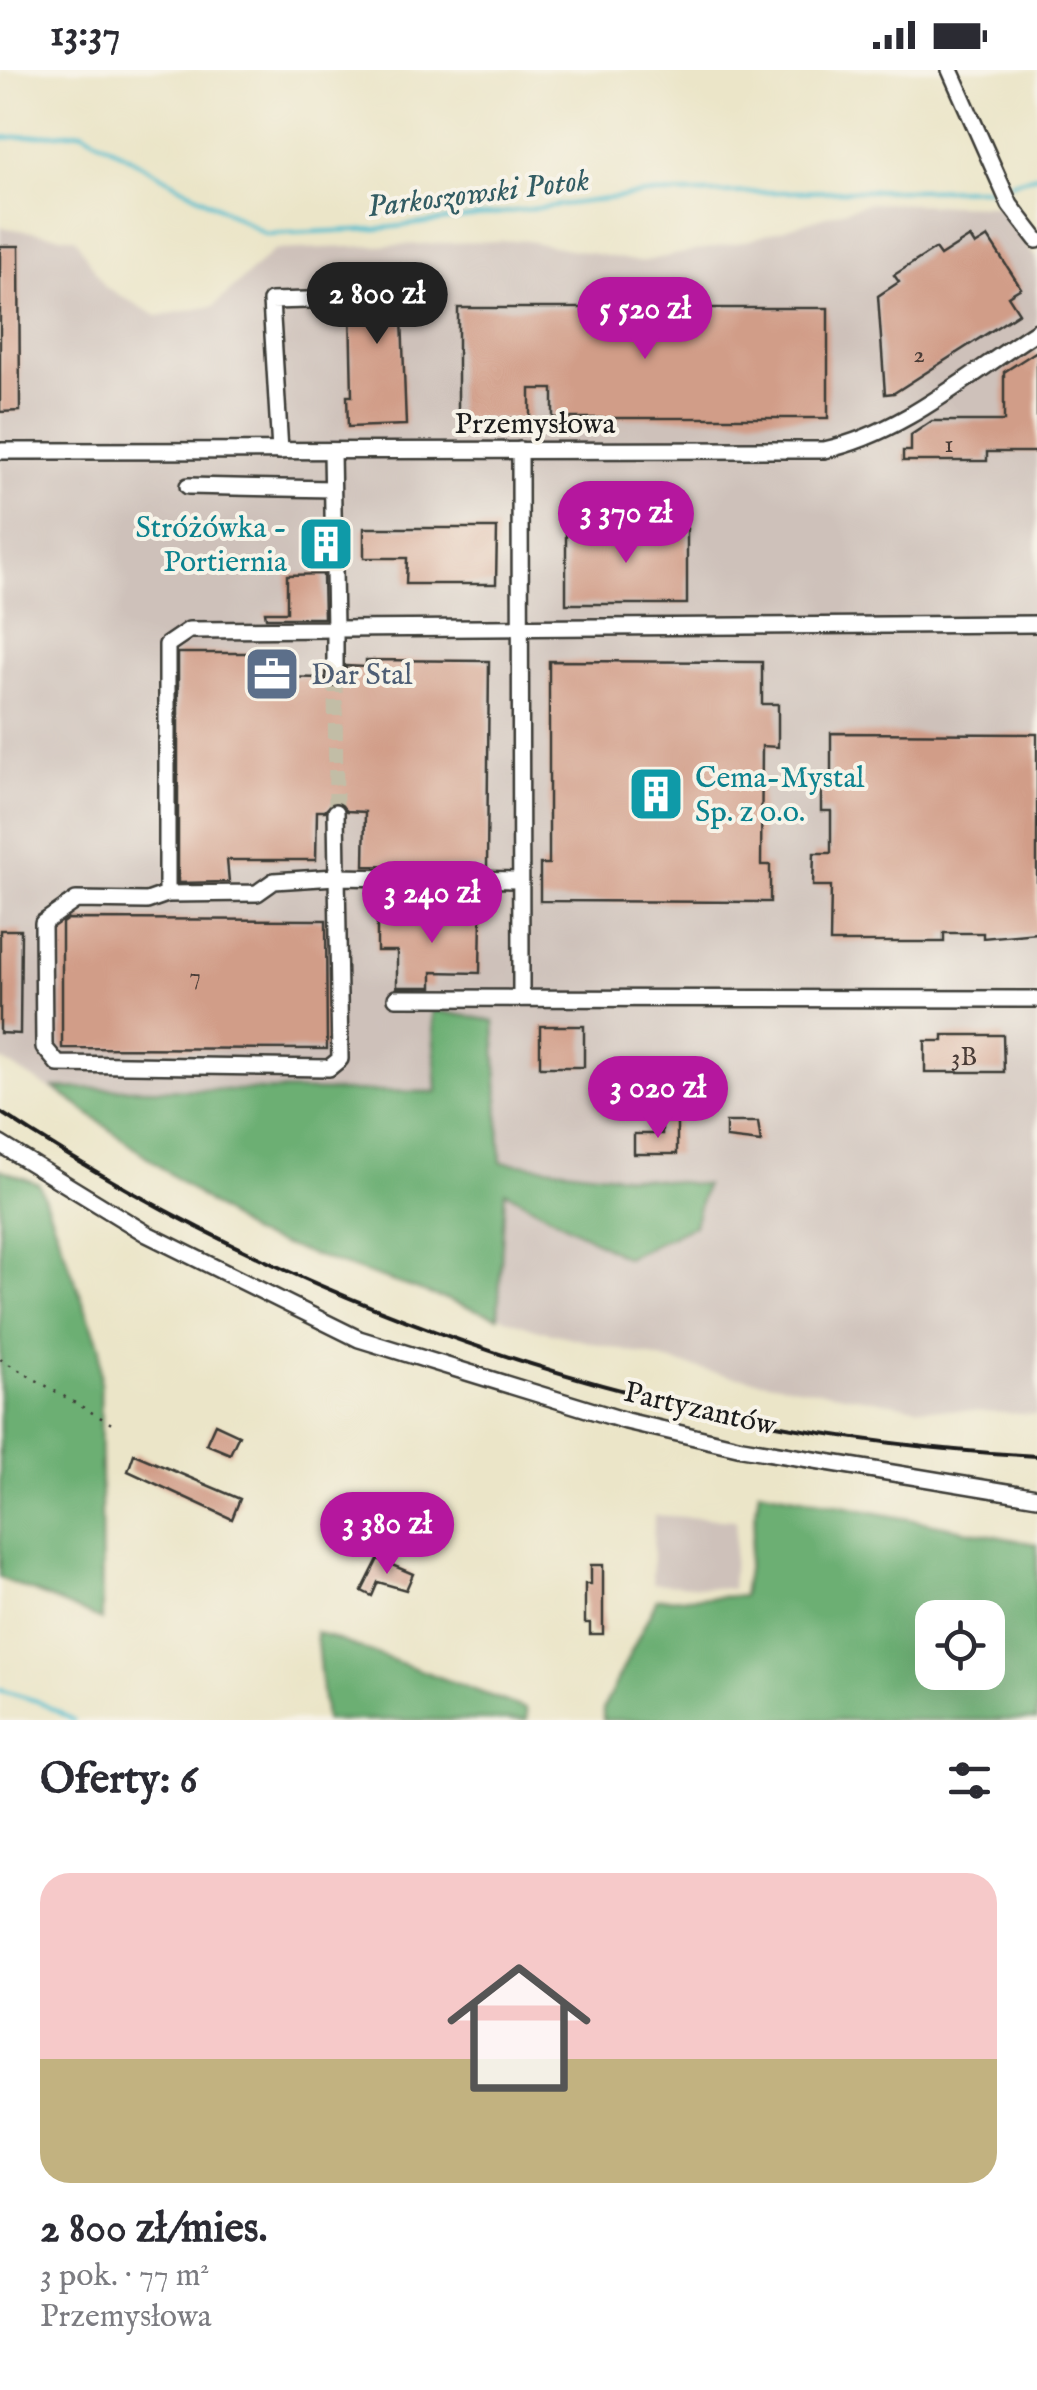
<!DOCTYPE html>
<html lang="pl">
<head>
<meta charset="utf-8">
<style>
	:root { --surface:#fff; --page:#f2f2f3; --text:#2b2b33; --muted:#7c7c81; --line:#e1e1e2; --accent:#b5179e }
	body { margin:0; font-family:"IM FELL English",serif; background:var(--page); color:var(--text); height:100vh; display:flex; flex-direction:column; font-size:38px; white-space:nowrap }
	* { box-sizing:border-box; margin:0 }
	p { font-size:32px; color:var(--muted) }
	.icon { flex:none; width:55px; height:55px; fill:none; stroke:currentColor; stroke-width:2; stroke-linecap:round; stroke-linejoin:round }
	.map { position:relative; height:1650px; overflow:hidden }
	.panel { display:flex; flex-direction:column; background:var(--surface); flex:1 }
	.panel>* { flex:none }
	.controls { position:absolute; left:915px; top:1530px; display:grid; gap:20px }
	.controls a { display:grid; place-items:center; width:90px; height:90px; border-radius:20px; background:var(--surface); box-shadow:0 10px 40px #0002; font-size:50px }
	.price { position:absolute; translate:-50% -85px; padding:0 22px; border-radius:35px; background:var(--accent); color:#fff; font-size:32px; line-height:65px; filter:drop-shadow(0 2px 5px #0008) }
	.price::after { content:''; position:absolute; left:50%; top:60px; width:30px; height:22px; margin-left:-15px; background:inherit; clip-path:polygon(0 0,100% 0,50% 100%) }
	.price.on { background:#222; color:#fff }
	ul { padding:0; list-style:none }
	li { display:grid; align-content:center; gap:20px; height:530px; padding:0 40px }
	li+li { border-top:2px solid var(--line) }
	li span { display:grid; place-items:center; height:310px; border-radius:30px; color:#555 }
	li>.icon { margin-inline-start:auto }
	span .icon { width:180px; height:180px; fill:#fffc; stroke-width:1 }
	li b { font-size:42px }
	h2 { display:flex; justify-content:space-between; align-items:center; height:120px; padding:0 40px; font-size:42px }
	.status { display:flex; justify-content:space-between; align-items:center; height:70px; padding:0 50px; background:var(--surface); direction:ltr }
	.status svg { height:28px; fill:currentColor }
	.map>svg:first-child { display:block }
	.industrial { fill:#cec1ba }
	.forest { fill:#6caf73; stroke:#446648; stroke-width:2.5; fill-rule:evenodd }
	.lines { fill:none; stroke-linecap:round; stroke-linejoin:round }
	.stream { stroke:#52bdce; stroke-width:4 }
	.building { fill:#d19d88 }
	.minor-tunnel { stroke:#c2bda6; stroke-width:15; stroke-dasharray:15 8; stroke-linecap:butt }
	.minor-casing { stroke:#3b3a36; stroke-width:20 }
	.path { stroke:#3b3a36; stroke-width:2.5; stroke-dasharray:2.5 8; stroke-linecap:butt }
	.minor { stroke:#fff; stroke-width:15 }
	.rail { stroke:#1c1c1c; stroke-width:4 }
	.labels { text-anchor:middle; stroke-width:8; stroke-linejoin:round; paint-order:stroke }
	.number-label { font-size:25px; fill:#493c37 }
	.street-label { font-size:30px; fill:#1c1c1c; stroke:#f7f3e8 }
	.culture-label { font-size:30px; fill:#0d838f; stroke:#f7f3e8; text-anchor:end }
	.service-label { font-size:30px; fill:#4e5e75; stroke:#f7f3e8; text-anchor:start }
	.water-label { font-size:32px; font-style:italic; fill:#325c63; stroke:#f7f3e8 }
</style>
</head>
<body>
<div class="status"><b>13:37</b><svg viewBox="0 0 49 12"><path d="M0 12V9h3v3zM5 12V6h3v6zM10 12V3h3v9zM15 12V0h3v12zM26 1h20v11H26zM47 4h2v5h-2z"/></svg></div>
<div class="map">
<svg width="1037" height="1650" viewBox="0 0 1037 1650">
	<rect width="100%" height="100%" fill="#f7f3e8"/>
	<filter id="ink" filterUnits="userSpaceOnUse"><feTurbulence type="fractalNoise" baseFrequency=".01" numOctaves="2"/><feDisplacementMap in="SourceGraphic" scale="20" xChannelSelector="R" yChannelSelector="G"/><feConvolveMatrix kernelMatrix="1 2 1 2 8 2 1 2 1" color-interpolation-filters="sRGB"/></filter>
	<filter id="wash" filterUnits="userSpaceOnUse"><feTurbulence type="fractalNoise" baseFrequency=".0048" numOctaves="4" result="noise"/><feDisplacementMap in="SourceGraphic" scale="40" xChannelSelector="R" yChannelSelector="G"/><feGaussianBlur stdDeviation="2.25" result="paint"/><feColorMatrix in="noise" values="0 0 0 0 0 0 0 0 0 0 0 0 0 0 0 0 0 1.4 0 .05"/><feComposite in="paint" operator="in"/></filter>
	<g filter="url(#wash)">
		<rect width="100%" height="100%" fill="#ebe5c8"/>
		<g class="industrial">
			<path d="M868 133 999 136 1037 189V1345L920 1338 726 1305 535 1259 322 1182 0 989V157L75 168 105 217 157 246 214 236 274 180 522 170 639 192 746 171Z"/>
			<path d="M654 1445 736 1450 732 1519 652 1513Z"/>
		</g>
		<g class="forest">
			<path d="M432 940 494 951 501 1092 705 1115 694 1155 626 1188 505 1121 498 1247 251 1164 54 1018 437 1022Z"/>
			<path d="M0 1099 39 1114 100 1277 102 1550 0 1508Z"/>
			<path d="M759 1420 1037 1474V1650H603V1639L657 1529 743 1526ZM932 1548H988V1602H932Z"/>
			<path d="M316 1562 526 1639 527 1650H325Z"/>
		</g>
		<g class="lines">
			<g class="stream">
				<path d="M0 68 83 62 266 164 378 159 645 124 989 119"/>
				<path d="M1010 113 1037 105"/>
				<path d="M0 1620 37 1631 73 1650"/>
			</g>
		</g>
		<g id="blocks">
			<g class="building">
				<path d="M970 167 975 175 988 167 1021 218 1008 226 1019 243 894 323 885 324 878 226 899 212 894 205 935 179 940 186Z"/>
				<path d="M0 176H19L20 341 0 342Z"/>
				<path d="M400 194 406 355 348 357 347 326H352L350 239 355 230 349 219 348 196Z"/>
				<path d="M458 238H828V348H553V319H530V348L458 349Z"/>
				<path d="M1037 281V382H987V391H903V381H911V365L932 351H1004V302Z"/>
				<path d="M364 458H497L496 514H406L407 488H364Z"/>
				<rect x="566" y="458" width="121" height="76"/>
				<path d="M323 504 324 548H266L265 542H287V505Z"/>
				<path d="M178 583H277L275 607 324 608 334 619 345 613 346 596 366 597V590L489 591 487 798 364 796 365 742 347 741 335 731 325 741H317L316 790H227L229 812 178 813Z"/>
				<path d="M549 591 762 592V634H778V677L762 676 761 795H770V832L540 831V794H549Z"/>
				<path d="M831 663 1037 664V863L983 868V863H944V872H830L831 816H813L814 783H831V741H821V708H831Z"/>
				<path d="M432 843H481L480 903 432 902V917H397V881H377V850H432Z"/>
				<path d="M68 849 326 850 327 979 62 978V853Z"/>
				<path d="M0 860H21L20 964 0 963Z"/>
				<rect x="540" y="956" width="44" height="41"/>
				<path d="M943 965H1003L1004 1002H925V971H943Z"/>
				<path d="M662 1052H677V1084H634V1064H662Z"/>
				<path d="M726 1052H758L761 1072 726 1068Z"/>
				<path d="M215 1354 239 1365 230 1384 206 1374Z"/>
				<path d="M134 1384 240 1429 232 1449 128 1401Z"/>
				<path d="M382 1429 438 1446 431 1462 429 1465 389 1447 390 1443 379 1439Z"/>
				<path d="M378 1489 413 1504 406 1520 378 1512 372 1526 362 1521Z"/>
				<path d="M591 1495H603V1564H590V1553H585V1514H591Z"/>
			</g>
		</g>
	</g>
	<g filter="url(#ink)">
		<use href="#blocks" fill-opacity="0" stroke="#3b3a36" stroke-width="2.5"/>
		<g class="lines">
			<path class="minor-tunnel" d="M335 608 336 742"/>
			<g class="minor-casing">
				<g id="minor">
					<path d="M950 0 1010 135 1037 170"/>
					<path d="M520 380 521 928"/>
					<path d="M0 381 824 380C902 364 971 303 1037 261"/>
					<path d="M280 381 271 231 344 229"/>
					<path d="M332 381 335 559 189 560 167 575V824L147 831 76 830 43 853 44 977 58 994 329 998 340 989 336 742"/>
					<path d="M188 416 332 419"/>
					<path d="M335 608V559L1037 554"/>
					<path d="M167 824 257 823 274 811 336 807 519 810"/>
					<path d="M396 928 1037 929"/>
					<path d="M0 1074 147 1164 359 1269 626 1351 742 1378 1037 1427"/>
				</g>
			</g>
			<path class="path" d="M0 1289 115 1356"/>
			<use href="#minor" class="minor"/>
			<path class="rail" d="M0 1042C308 1245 668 1366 1037 1386"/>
		</g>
	</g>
	<defs>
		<g id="building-square" transform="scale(2.875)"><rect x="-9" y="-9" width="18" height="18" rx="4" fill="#0f9aa8" stroke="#f7f3e8"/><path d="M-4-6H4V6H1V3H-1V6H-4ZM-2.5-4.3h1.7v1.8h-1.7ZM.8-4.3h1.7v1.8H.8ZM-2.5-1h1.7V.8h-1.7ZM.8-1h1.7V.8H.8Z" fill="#fff"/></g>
		<g id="office-square" transform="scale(2.875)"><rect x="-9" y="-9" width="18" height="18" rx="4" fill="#5c6f8a" stroke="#f7f3e8"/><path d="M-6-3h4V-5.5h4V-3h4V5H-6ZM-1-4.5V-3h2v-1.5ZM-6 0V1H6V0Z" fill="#fff"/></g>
	</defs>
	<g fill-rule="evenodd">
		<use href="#building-square" x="326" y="474"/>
		<use href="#office-square" x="272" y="604"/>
		<use href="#building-square" x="656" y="724"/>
	</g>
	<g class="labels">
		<g class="number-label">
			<text x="919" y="292">2</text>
			<text x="949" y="382">1</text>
			<text x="195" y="914">7</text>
			<text x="964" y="995">3B</text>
		</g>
		<g class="street-label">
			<text x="535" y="363">Przemysłowa</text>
			<text transform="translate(700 1338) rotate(13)" y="10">Partyzantów</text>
		</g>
		<g class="culture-label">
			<text x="287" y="467">Stróżówka -<tspan x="287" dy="34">Portiernia</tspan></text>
			<text x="695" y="717" text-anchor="start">Cema-Mystal<tspan x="695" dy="34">Sp. z o.o.</tspan></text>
		</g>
		<g class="service-label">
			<text x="311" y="614">Dar Stal</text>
		</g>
		<g class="water-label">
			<text transform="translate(478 122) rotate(-7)" y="11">Parkoszowski Potok</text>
		</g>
	</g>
</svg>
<div class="controls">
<a><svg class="icon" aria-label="locate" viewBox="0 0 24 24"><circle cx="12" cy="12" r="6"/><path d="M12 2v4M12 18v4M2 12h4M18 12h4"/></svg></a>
</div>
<b class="price on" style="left:377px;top:277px">2 800 zł</b>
<b class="price" style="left:645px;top:292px">5 520 zł</b>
<b class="price" style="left:626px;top:496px">3 370 zł</b>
<b class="price" style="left:432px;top:876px">3 240 zł</b>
<b class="price" style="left:658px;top:1071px">3 020 zł</b>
<b class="price" style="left:387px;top:1507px">3 380 zł</b>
</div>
<section class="panel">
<h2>Oferty: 6<svg class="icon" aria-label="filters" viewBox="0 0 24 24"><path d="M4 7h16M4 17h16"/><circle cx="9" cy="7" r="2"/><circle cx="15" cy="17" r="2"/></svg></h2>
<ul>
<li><span style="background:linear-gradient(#f6c9c9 60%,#c2b280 0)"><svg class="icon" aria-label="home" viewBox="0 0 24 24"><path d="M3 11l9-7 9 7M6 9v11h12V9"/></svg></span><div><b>2 800 zł/mies.</b><p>3 pok. · 77 m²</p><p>Przemysłowa</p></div></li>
</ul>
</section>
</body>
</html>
